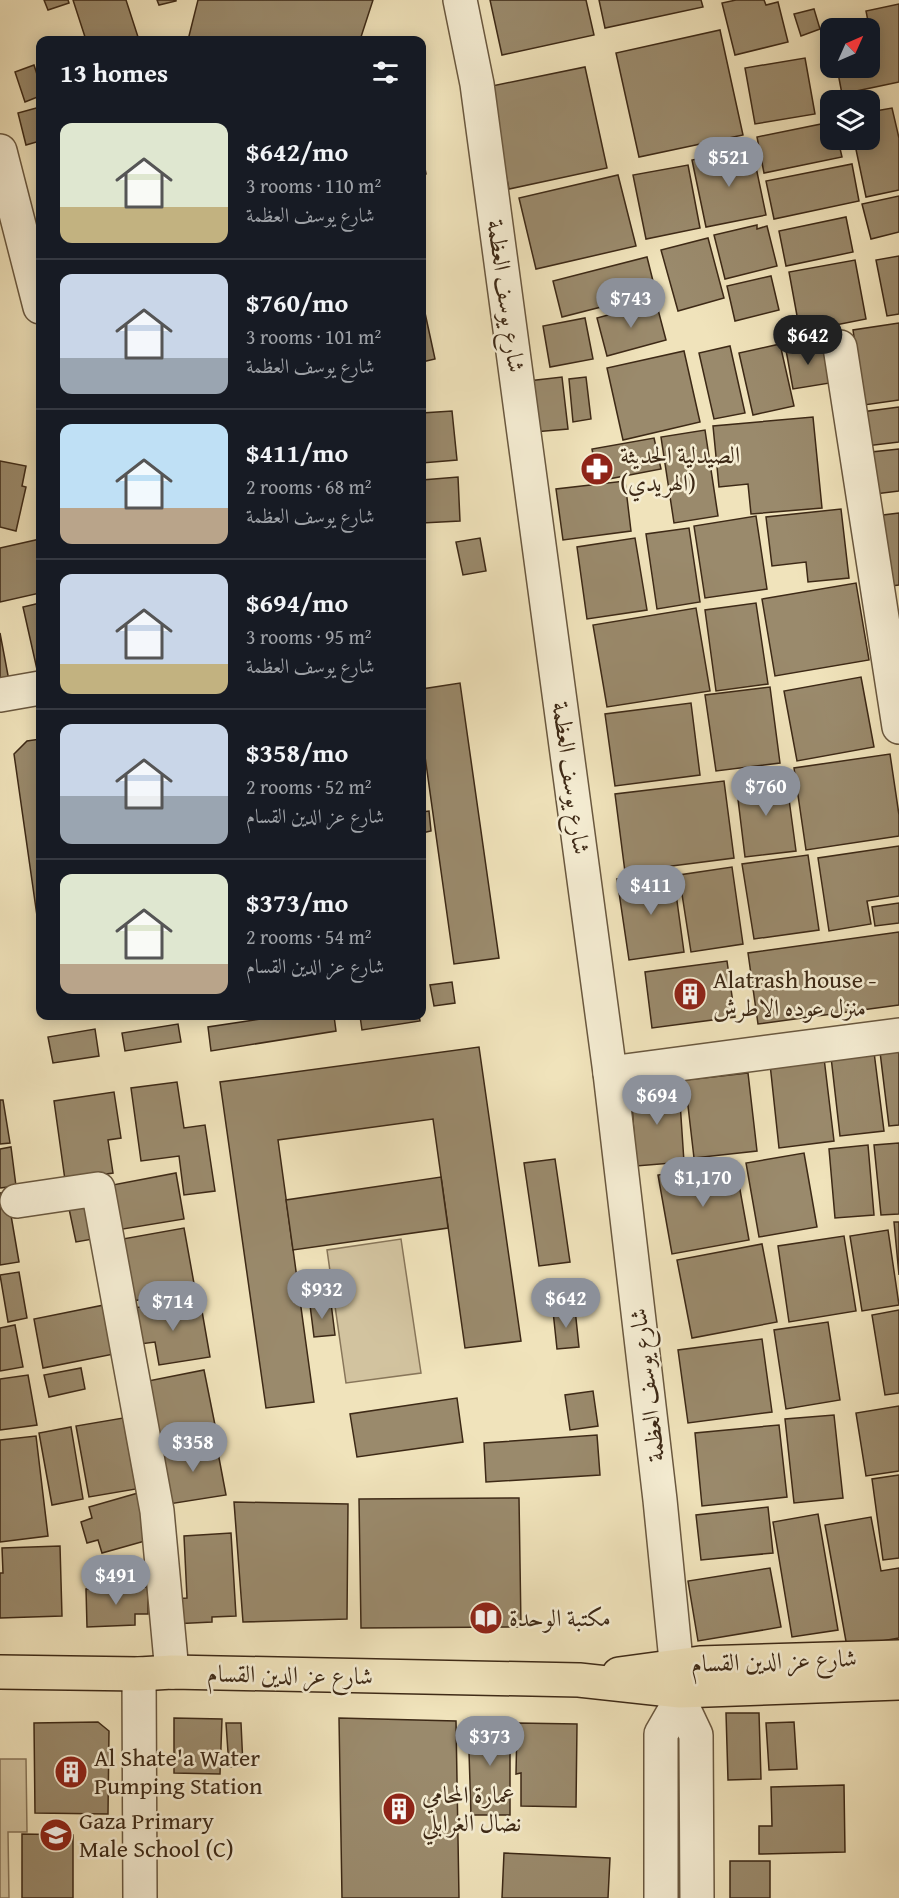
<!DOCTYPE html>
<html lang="en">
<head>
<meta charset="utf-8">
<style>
	:root { --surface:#171b24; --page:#20242c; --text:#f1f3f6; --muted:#9ea1a6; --line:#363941; --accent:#8c9099 }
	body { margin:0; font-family:"Gentium Book Plus",Amiri,serif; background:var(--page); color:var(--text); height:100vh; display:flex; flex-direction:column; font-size:22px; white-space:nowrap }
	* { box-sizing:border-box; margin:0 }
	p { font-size:20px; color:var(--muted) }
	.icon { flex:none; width:33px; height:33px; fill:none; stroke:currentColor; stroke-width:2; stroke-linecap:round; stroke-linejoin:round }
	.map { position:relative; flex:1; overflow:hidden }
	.sheet { position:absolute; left:36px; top:36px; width:390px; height:984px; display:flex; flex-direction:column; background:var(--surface); border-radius:12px; box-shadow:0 3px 15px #0003 }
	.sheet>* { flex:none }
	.needle { width:39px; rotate:45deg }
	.fabs { position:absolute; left:820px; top:18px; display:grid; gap:12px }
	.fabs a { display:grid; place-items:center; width:60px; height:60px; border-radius:12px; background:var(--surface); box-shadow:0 3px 15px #0003; font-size:30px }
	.price { position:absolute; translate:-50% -51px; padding:0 14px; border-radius:21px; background:var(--accent); color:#fff; font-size:20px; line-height:39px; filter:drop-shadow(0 2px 3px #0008) }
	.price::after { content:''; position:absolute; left:50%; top:36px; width:18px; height:14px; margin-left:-9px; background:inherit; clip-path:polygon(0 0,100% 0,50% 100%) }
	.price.selected { background:#222; color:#fff }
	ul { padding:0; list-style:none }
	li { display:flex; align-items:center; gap:18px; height:150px; padding:0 24px }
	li+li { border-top:2px solid var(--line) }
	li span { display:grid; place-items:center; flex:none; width:168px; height:120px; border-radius:12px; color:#555 }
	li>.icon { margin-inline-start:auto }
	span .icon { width:72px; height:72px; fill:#fffc; stroke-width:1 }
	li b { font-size:26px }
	h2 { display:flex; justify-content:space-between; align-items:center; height:72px; padding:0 24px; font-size:26px }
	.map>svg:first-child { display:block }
	.green { fill:#d2c39f; stroke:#88765a; stroke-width:1.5 }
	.building { fill:#9a8a6c; stroke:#3d2916; stroke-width:1.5 }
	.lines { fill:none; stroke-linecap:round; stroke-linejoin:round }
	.minor-casing { stroke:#6a583f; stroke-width:36 }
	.major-casing { stroke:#3d2916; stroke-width:36 }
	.minor { stroke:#f5edd3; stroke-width:33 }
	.major { stroke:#f0e3bb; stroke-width:33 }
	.labels { text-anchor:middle; stroke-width:5; stroke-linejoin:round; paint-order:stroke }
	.street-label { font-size:24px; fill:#3d2916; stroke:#f5edd3 }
	.poi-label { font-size:24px; fill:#3d2916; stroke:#f5edd3; text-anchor:start }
</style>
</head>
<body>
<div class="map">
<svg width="899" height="1898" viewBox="0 0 899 1898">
	<rect width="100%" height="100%" fill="#f0e3bb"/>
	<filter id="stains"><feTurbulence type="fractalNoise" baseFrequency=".00333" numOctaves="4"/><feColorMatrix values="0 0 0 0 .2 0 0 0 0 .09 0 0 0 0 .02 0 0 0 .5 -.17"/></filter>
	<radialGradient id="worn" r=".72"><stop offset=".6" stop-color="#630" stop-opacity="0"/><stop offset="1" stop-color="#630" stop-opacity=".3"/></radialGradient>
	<g class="green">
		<path d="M401 1239 421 1373 346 1383 327 1250Z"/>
		<path d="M0 1759H26L27 1832H8L9 1898H0Z"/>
	</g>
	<g class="building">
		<path d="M44 0H68L69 3 48 10Z"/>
		<path d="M73 0H126L139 40H86Z"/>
		<path d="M157 0H176V1L159 5Z"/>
		<path d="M198 0H373L360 40H188Z"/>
		<path d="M490 0H586L594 35 502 55Z"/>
		<path d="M599 0H701L703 7 605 28Z"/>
		<path d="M736 0H764L766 5 778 2 788 42 735 55 722 3Z"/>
		<path d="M899 4V82L842 94 838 73 877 66 866 11Z"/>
		<path d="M814 9 820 29 801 36 794 14Z"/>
		<path d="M720 30 743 135 639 157 616 53Z"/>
		<path d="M805 58 815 114 755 124 745 68Z"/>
		<path d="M34 65 40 84V96L25 102 15 72Z"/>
		<path d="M585 67 607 168 509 189 487 87Z"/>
		<path d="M40 107V141L26 145 18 113Z"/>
		<path d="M892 108 899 138V190L866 197 854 140H870V112Z"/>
		<path d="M831 122V140H838L842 157 764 173 757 137Z"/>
		<path d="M752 148 766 215 706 227 692 160Z"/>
		<path d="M422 152 426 174 422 175Z"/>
		<path d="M852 164 859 201 774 219 766 181Z"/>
		<path d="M688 165 700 228 646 239 633 175Z"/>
		<path d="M618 175 636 246 536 269 519 198Z"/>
		<path d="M899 196V232L871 239 862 204Z"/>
		<path d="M846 217 853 252 786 266 779 231Z"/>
		<path d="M757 225V229L767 226 777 266 725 279 714 235Z"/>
		<path d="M708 238 724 298 678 311 661 250Z"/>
		<path d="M899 256V314L887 316 876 260Z"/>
		<path d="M647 257 656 293 562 317 553 281Z"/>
		<path d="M855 260 866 319 800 332 789 272Z"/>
		<path d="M771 276 779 310 735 321 727 286Z"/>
		<path d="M422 299 435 359 422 362Z"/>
		<path d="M656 302 666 340 607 356 597 318Z"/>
		<path d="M585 318 593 359 550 367 543 326Z"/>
		<path d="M899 323V400L864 405 853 330Z"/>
		<path d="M780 344 794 406 753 415 739 353Z"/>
		<path d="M823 344 830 383 793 389 786 350Z"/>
		<path d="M730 346 745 413 714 419 699 353Z"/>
		<path d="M684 351 700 422 623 440 607 368Z"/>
		<path d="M562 377 568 429 534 432 528 381Z"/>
		<path d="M586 377 591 419 573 422 569 379Z"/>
		<path d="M899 407V442L858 447 854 413Z"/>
		<path d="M452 411 457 460 422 463V413Z"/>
		<path d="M813 417 822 508 751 514 748 484 719 487 713 426Z"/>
		<path d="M705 430 718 516 674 523 661 437Z"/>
		<path d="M654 438 661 469 598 481 592 449Z"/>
		<path d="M899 449V491L867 495 862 453Z"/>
		<path d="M0 461 26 466 22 486 26 487 16 531 0 527Z"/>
		<path d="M458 477 460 521 422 523V480Z"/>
		<path d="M625 481 631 531 563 540 556 489Z"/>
		<path d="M841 509 849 578 808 582 806 562 772 566 766 517Z"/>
		<path d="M899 513V585L884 587 875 516Z"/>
		<path d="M756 516 767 589 705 598 694 526Z"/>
		<path d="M689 528 700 602 657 609 646 534Z"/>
		<path d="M480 538 486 571 463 575 456 542Z"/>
		<path d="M635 538 647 610 587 619 577 547Z"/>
		<path d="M40 539V593L0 602V548Z"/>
		<path d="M856 583 869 660 775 676 762 599Z"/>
		<path d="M40 603V673L38 674 23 607Z"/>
		<path d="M756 603 768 684 716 691 705 610Z"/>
		<path d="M696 608 710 691 607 707 593 625Z"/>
		<path d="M0 633 10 686 0 688Z"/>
		<path d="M861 677 874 747 797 761 784 691Z"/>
		<path d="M460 683 499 958 454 964 422 735V689Z"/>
		<path d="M770 687 780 763 716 771 705 695Z"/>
		<path d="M691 703 700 775 615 786 605 714Z"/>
		<path d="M40 739V937L14 754 27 741Z"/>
		<path d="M890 754 899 815V836L806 850 794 768Z"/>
		<path d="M786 777 796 851 745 857 736 783Z"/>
		<path d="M724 781 734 858 625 872 615 794Z"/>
		<path d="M429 811 431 831 422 833V812Z"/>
		<path d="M899 846V896L867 901 871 924 829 931 818 858Z"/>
		<path d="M808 855 819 930 754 939 742 864Z"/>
		<path d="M732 867 743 944 691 952 679 875Z"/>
		<path d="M673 872 684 952 629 960 617 879Z"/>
		<path d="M899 903V923L875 926 872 907Z"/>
		<path d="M899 932V1005L758 1024 748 953Z"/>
		<path d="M727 961 735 1017 652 1028 645 972Z"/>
		<path d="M452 982 455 1003 434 1006 430 985Z"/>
		<path d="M281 1016H334L336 1031 211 1051 208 1027Z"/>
		<path d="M360 1016H419L420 1021 362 1030Z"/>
		<path d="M178 1024 181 1042 125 1051 122 1033Z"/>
		<path d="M95 1029 99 1056 53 1063 48 1037Z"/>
		<path d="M479 1047 521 1341 465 1348 433 1119 278 1140 314 1402 266 1408 220 1082Z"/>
		<path d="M899 1050V1125L889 1126 880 1052Z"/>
		<path d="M874 1052 884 1131 840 1136 831 1057Z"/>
		<path d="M824 1058 834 1141 779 1148 770 1064Z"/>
		<path d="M748 1073 757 1151 694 1158 685 1080Z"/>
		<path d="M177 1082 184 1128 205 1125 215 1191 184 1195 179 1156 141 1161 131 1088Z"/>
		<path d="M679 1087 684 1162 636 1166 631 1090Z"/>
		<path d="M114 1092 121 1138 108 1140 113 1173 65 1180 54 1101Z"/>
		<path d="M0 1100H3L10 1143 0 1144Z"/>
		<path d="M899 1143V1214L881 1215 874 1145Z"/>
		<path d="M868 1145 874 1215 835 1218 829 1149Z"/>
		<path d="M11 1147 16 1186 0 1188V1149Z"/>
		<path d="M804 1153 817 1227 759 1237 746 1163Z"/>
		<path d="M555 1159 570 1262 539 1266 524 1163Z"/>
		<path d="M735 1162 749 1240 672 1254 658 1175Z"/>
		<path d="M176 1173 184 1219 111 1231 102 1187Z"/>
		<path d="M441 1177 448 1228 293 1250 286 1200Z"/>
		<path d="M7 1192 19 1262 0 1265V1193Z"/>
		<path d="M91 1195 99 1238 76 1242 67 1199Z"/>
		<path d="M894 1222H899V1275Z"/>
		<path d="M184 1228 195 1289 128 1302 117 1240Z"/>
		<path d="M888 1230 899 1305 862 1311 850 1236Z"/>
		<path d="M844 1236 856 1311 789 1322 778 1246Z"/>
		<path d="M762 1244 777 1322 692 1338 677 1260Z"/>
		<path d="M19 1272 27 1318 8 1322 0 1275Z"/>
		<path d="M179 1300 181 1314 202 1311 210 1357 159 1365 155 1342 140 1344 134 1308Z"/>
		<path d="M331 1303 335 1335 314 1337 310 1305Z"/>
		<path d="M104 1305 114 1354 43 1368 34 1319Z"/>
		<path d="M575 1309 579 1347 557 1349 553 1311Z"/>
		<path d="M899 1310V1393L885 1395 872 1315Z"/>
		<path d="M828 1322 840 1400 786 1409 774 1330Z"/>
		<path d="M15 1325 23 1367 0 1371V1328Z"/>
		<path d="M762 1339 772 1412 688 1423 678 1350Z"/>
		<path d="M81 1368 85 1389 49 1397 44 1375Z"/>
		<path d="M204 1370 216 1430 155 1442 143 1382Z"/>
		<path d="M28 1375 37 1425 0 1430V1379Z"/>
		<path d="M593 1391 598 1426 570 1430 565 1395Z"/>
		<path d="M457 1398 463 1442 357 1457 350 1414Z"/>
		<path d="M899 1406V1471L866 1476 856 1413Z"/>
		<path d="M834 1415 843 1498 794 1503 785 1419Z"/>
		<path d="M123 1418 136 1489 89 1497 76 1426Z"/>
		<path d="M779 1425 787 1497 702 1506 695 1433Z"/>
		<path d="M71 1427 83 1499 52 1505 39 1433Z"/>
		<path d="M597 1435 600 1475 486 1482 484 1443Z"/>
		<path d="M36 1436 48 1536 0 1542V1440Z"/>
		<path d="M216 1442 226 1495 169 1504 159 1452Z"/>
		<path d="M899 1475V1558L883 1560 872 1479Z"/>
		<path d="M138 1493 152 1539 102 1553 98 1540 87 1543 81 1522 92 1518 89 1507Z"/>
		<path d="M519 1498 521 1627 361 1628 359 1499Z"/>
		<path d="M234 1502 348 1504 347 1619 243 1622Z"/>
		<path d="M768 1507 773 1553 701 1560 696 1515Z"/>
		<path d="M818 1514 838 1630 792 1637 773 1522Z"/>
		<path d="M871 1517 881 1571 899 1568V1638L847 1647 825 1525Z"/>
		<path d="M231 1533 236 1616 212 1617V1622L172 1624 170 1599 187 1598 184 1536Z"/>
		<path d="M60 1546 62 1616 0 1618V1573H3L2 1548Z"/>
		<path d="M770 1568 781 1627 698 1641 688 1581Z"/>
		<path d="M148 1587V1614H135V1625L87 1627 86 1589Z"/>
		<path d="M726 1713H759L761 1779 728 1780Z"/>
		<path d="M174 1718 222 1719 220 1774 174 1773Z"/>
		<path d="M339 1718 456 1721 459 1898H342Z"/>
		<path d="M468 1720H510V1815H471Z"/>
		<path d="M98 1722 109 1731 108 1814 35 1813 34 1723Z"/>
		<path d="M794 1722 797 1769 769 1770 766 1723Z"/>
		<path d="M226 1723H241L243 1766 229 1767Z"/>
		<path d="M517 1723 577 1724 576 1807 521 1806V1773L516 1774Z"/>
		<path d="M844 1785 845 1852 759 1854V1826H772L771 1787Z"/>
		<path d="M22 1834 73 1835V1898H22Z"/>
		<path d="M504 1853 610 1858 608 1898H502Z"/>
		<rect x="730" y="1861" width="40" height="37"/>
	</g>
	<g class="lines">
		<g class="minor-casing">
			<g id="minor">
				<path d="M460 0 477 84 610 1073 660 1500 680 1701 696 1735 697 1898"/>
				<path d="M0 151 40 307"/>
				<path d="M840 347 899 727"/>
				<path d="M0 695 40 688"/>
				<path d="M610 1073 899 1035"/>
				<path d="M17 1201 98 1189 157 1511 172 1672"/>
				<path d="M139 1674 140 1898"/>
				<path d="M661 1898V1734L680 1701"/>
			</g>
		</g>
		<g class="major-casing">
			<g id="major">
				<path d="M0 1672 139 1674 172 1672 579 1680 680 1691 899 1683"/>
				<path d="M619 1674 700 1663 899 1657"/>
			</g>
		</g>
		<use href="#minor" class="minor"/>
		<use href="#major" class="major"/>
	</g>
	<defs>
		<g id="pharmacy-disc" transform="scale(1.725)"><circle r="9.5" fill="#8f2418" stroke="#f5edd3"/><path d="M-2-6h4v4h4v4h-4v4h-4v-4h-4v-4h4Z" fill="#fff"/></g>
		<g id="building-disc" transform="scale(1.725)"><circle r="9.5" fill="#8f2418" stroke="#f5edd3"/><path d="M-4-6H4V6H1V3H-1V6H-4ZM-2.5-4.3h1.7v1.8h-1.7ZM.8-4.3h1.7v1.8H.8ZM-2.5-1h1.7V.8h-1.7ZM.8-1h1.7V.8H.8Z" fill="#fff"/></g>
		<g id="library-disc" transform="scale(1.725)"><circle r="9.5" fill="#8f2418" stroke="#f5edd3"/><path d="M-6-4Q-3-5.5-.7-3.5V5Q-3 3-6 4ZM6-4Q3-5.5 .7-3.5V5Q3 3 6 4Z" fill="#fff"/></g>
		<g id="school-disc" transform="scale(1.725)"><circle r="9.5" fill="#8f2418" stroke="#f5edd3"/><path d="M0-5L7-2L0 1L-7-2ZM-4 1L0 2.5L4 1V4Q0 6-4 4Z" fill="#fff"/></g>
	</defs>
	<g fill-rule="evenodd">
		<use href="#pharmacy-disc" x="597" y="469"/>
		<use href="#building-disc" x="690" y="994"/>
		<use href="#library-disc" x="486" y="1618"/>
		<use href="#building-disc" x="71" y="1772"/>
		<use href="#building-disc" x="399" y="1809"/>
		<use href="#school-disc" x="56" y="1835"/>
	</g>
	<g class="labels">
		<g class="street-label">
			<text transform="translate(506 296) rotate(82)" y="8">شارع يوسف العظمة</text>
			<text transform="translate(571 778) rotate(82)" y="8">شارع يوسف العظمة</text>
			<text transform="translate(647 1385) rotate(-97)" y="8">شارع يوسف العظمة</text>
			<text transform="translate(774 1661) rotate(-2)" y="8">شارع عز الدين القسام</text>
			<text transform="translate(290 1675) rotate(1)" y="8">شارع عز الدين القسام</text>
		</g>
		<g class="poi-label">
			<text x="620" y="463">الصيدلية الحديثة<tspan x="620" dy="28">(الهريدي)</tspan></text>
			<text x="713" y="988">Alatrash house -<tspan x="713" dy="28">منزل عوده الاطرش</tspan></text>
			<text x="509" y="1626">مكتبة الوحدة</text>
			<text x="94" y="1766">Al Shate'a Water<tspan x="94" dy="28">Pumping Station</tspan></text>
			<text x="422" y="1803">عمارة المحامي<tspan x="422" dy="28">نضال الغرابلي</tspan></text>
			<text x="79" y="1829">Gaza Primary<tspan x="79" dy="28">Male School (C)</tspan></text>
		</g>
	</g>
	<rect width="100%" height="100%" filter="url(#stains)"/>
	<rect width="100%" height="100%" fill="url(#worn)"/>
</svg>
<div class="fabs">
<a><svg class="needle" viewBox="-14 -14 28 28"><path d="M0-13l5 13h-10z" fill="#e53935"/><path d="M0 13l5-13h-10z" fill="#9ea1a6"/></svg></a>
<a><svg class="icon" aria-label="layers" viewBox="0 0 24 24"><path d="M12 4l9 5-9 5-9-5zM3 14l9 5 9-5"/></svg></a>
</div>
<b class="price" style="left:729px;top:188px">$521</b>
<b class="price" style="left:631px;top:329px">$743</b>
<b class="price selected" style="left:808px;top:366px">$642</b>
<b class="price" style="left:766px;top:817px">$760</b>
<b class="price" style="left:651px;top:916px">$411</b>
<b class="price" style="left:657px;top:1126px">$694</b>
<b class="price" style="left:703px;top:1208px">$1,170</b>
<b class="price" style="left:322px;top:1320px">$932</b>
<b class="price" style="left:566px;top:1329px">$642</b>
<b class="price" style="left:173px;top:1332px">$714</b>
<b class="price" style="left:193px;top:1473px">$358</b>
<b class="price" style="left:116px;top:1606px">$491</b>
<b class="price" style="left:490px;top:1767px">$373</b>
<section class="sheet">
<h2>13 homes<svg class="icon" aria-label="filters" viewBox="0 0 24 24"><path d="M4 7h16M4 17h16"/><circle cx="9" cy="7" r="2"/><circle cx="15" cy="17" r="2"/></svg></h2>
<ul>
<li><span style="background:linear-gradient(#dfe7d0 70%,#c2b280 0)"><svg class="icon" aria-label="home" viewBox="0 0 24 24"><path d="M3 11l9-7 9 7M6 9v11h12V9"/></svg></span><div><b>$642/mo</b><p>3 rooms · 110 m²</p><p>شارع يوسف العظمة</p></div></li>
<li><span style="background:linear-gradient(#c9d6e8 70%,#9aa5b1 0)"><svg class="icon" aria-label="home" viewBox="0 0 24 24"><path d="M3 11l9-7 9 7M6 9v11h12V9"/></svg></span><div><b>$760/mo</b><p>3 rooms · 101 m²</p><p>شارع يوسف العظمة</p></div></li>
<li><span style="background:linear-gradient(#bfe0f5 70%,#b9a48a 0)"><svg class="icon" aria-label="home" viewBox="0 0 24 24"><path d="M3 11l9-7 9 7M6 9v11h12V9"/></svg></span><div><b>$411/mo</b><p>2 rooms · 68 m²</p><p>شارع يوسف العظمة</p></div></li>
<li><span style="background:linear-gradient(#c9d6e8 75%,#c2b280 0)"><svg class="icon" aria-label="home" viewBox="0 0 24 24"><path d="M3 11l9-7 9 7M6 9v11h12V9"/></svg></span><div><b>$694/mo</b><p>3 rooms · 95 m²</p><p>شارع يوسف العظمة</p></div></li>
<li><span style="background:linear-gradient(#c9d6e8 60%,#9aa5b1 0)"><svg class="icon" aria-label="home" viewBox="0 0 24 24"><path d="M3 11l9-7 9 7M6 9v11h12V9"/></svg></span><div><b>$358/mo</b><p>2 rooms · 52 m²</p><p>شارع عز الدين القسام</p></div></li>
<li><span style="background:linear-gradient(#dfe7d0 75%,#b9a48a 0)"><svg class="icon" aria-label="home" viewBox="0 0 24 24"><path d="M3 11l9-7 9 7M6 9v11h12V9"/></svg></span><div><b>$373/mo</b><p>2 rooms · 54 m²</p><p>شارع عز الدين القسام</p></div></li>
</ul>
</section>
</div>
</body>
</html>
